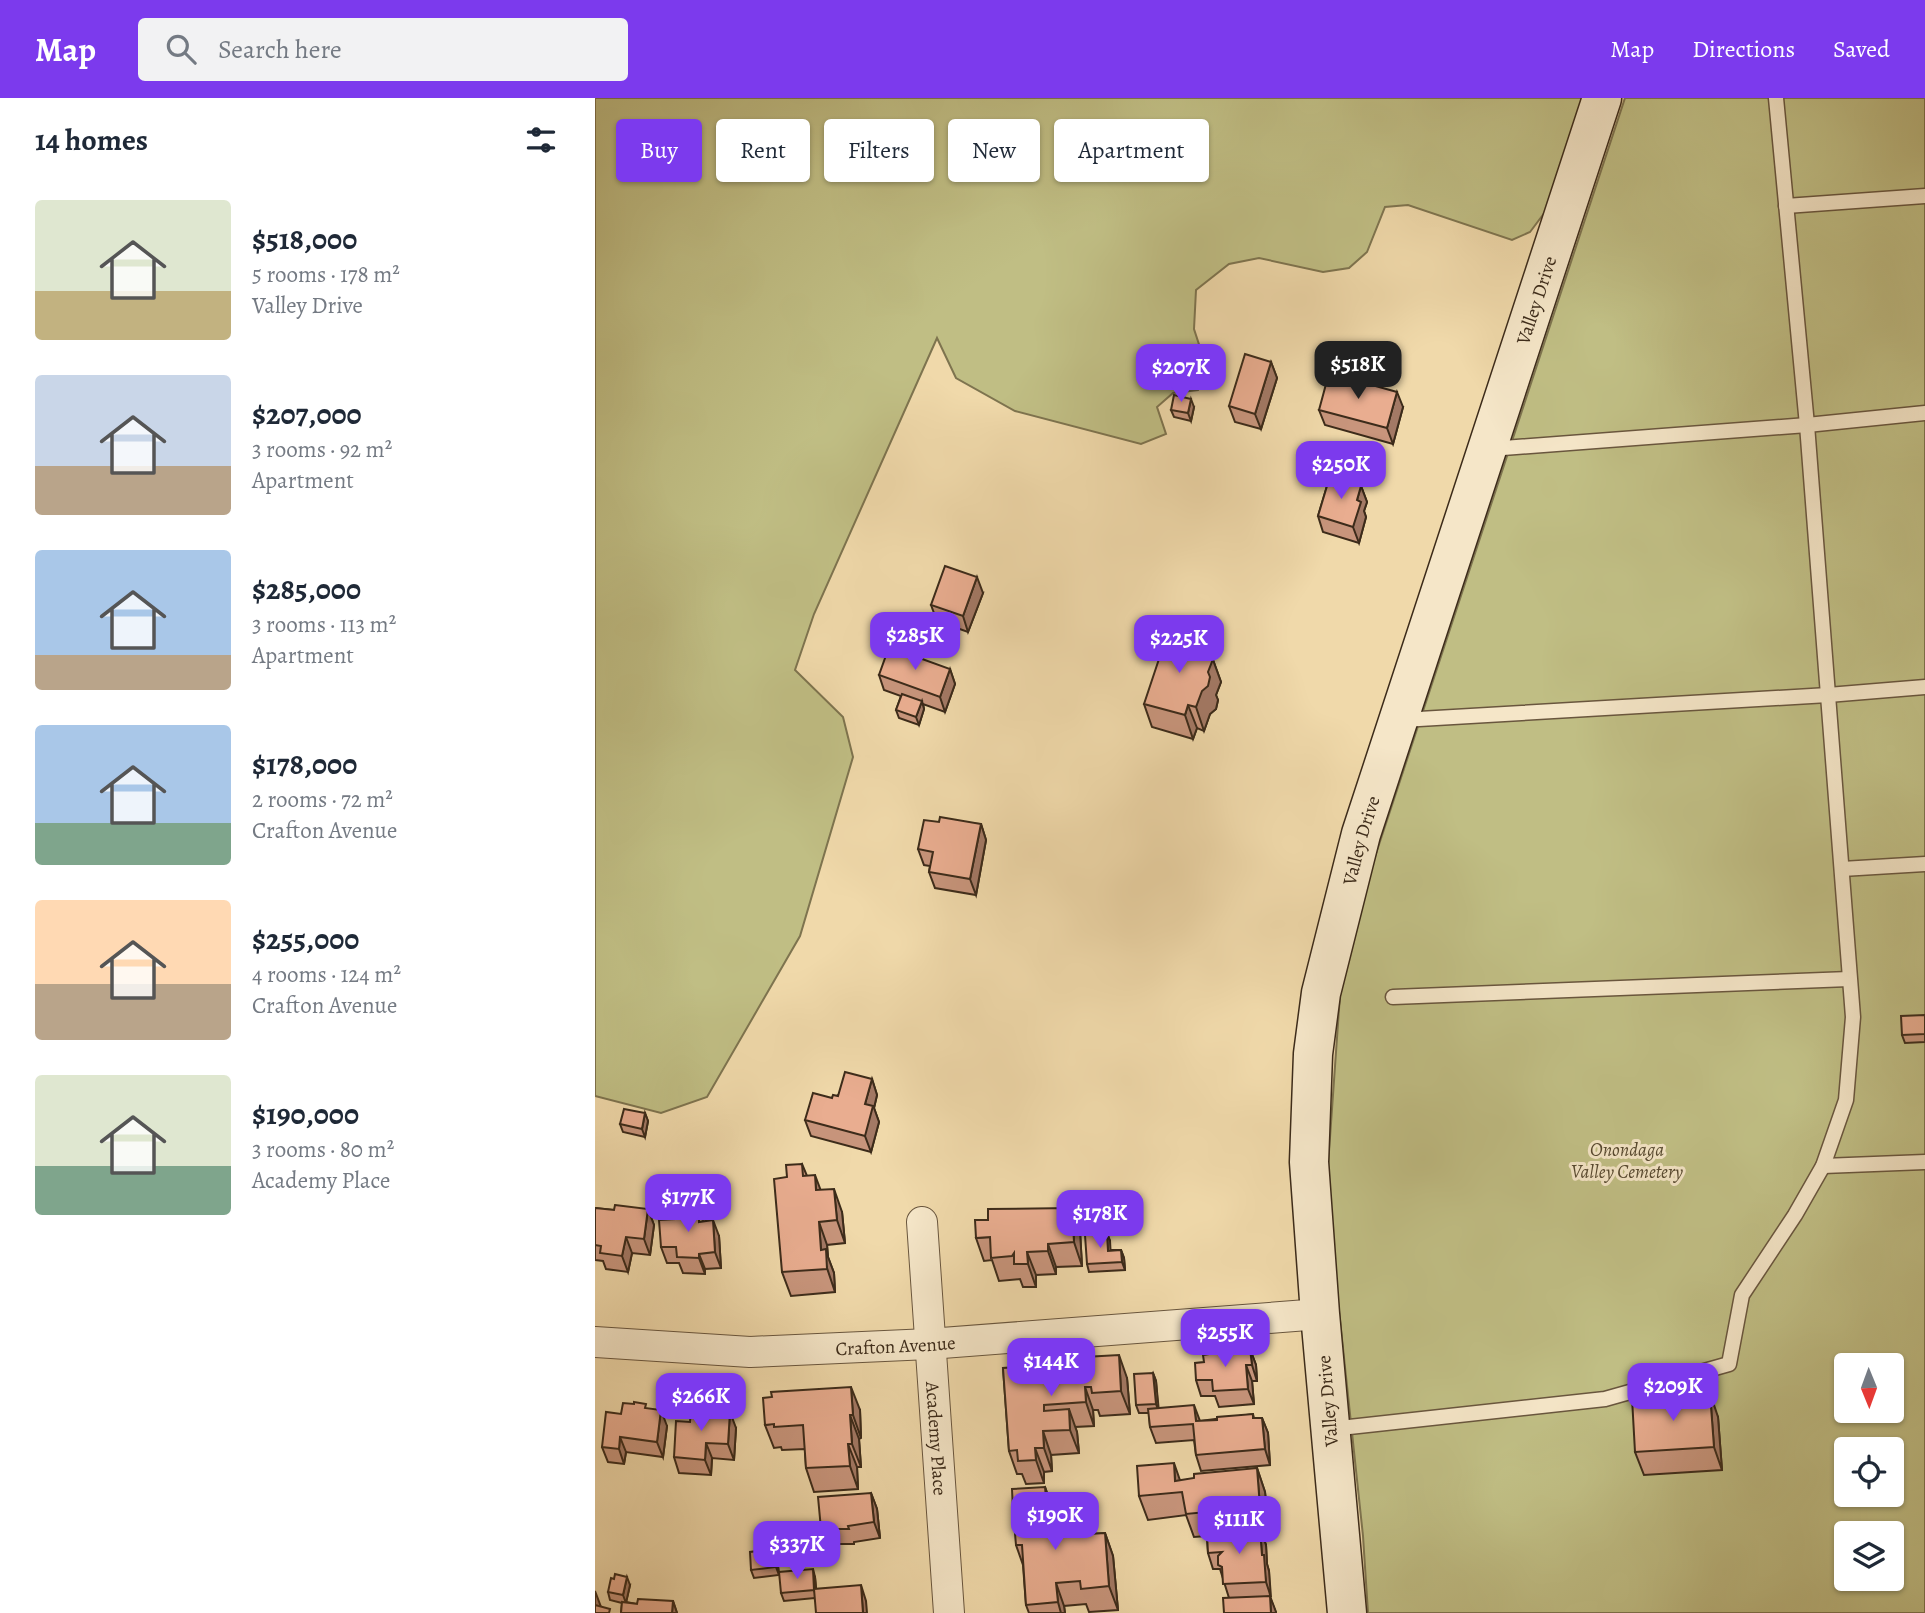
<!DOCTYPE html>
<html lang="en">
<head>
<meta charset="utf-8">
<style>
	:root { --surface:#fff; --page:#f2f2f3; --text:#1f2937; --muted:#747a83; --accent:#7c3aed }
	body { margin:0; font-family:Alegreya,serif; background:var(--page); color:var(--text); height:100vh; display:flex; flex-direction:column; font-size:26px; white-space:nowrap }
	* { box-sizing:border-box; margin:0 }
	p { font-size:23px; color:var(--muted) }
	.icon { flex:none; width:38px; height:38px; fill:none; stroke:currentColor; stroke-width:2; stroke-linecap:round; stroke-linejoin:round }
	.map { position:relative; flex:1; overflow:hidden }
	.sheet { display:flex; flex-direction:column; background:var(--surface); width:595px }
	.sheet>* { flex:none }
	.top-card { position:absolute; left:21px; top:21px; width:665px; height:63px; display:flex; gap:14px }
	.needle { width:46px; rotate:179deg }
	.fabs { position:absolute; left:1239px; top:1255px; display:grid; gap:14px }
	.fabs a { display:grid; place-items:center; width:70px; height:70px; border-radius:7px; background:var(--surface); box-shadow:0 2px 5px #0004; font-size:35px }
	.price { position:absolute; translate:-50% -60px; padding:0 16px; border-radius:14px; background:var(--accent); color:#fff; font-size:23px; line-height:46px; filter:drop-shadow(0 2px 4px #0008) }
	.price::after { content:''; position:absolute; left:50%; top:42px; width:21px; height:16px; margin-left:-10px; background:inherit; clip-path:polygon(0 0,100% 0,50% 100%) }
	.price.active { background:#222; color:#fff }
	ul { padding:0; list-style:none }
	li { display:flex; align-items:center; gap:21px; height:175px; padding:0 35px }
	li span { display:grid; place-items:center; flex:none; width:196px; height:140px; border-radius:7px; color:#555 }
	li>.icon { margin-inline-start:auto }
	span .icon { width:84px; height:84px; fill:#fffc; stroke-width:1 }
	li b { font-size:30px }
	h2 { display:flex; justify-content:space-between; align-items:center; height:84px; padding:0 35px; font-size:30px }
	.tag { padding:0 24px; border-radius:7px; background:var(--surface); box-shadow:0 2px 5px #0004; font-size:24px; line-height:63px }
	.tag.active { background:var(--accent); color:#fff }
	header { display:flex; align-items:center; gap:42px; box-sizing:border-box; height:98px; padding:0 35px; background:var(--accent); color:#fff }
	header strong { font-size:33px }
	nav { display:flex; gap:38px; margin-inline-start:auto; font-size:24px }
	.search { width:490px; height:63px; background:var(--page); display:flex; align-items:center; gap:18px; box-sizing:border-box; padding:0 24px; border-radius:7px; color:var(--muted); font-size:26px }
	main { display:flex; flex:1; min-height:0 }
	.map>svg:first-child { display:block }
	.green { fill:#c0be84; stroke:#7e744f; stroke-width:2; fill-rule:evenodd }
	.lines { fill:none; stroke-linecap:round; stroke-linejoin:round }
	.service-casing { stroke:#69563e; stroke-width:17 }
	.minor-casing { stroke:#69563e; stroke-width:32 }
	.secondary-casing { stroke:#3c2b1a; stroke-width:41 }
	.service { stroke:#f5e6c8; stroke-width:14 }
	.minor { stroke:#f5e6c8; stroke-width:30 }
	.secondary { stroke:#f5e6c8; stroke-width:38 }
	.wall { fill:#c8957c; stroke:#3c2b1a; stroke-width:2 }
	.shaded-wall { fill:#a37965; stroke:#3c2b1a; stroke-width:2 }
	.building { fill:#e9ad90; stroke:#3c2b1a; stroke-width:2 }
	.labels { text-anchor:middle; stroke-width:6; stroke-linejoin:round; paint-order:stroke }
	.street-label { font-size:19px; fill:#3c2b1a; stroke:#f5e6c8 }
	.park-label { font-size:19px; font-style:italic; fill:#56482f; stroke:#f5e6c8 }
</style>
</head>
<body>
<header>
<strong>Map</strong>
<div class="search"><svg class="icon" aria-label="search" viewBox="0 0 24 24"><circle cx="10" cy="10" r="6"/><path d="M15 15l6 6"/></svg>Search here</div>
<nav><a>Map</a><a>Directions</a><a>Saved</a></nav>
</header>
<main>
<section class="sheet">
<h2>14 homes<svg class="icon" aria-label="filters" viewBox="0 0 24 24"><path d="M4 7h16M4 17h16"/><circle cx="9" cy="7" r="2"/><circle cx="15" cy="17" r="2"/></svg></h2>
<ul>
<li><span style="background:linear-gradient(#dfe7d0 65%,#c2b280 0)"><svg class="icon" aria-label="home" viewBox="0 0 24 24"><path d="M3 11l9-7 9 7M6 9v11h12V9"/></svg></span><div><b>$518,000</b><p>5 rooms · 178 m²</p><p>Valley Drive</p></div></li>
<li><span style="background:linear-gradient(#c9d6e8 65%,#b9a48a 0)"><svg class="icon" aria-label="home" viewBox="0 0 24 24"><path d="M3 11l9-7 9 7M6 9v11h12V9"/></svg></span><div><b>$207,000</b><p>3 rooms · 92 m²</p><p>Apartment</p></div></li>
<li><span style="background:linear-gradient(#a9c7e8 75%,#b9a48a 0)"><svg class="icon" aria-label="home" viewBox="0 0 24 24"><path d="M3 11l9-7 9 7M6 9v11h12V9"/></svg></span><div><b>$285,000</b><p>3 rooms · 113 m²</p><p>Apartment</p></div></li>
<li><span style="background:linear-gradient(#a9c7e8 70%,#7fa58c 0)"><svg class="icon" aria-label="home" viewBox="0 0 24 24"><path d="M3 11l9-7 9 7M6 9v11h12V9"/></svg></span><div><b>$178,000</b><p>2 rooms · 72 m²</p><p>Crafton Avenue</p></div></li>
<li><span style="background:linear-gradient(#ffd9b3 60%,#b9a48a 0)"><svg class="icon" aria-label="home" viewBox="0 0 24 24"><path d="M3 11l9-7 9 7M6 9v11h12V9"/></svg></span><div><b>$255,000</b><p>4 rooms · 124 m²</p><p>Crafton Avenue</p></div></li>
<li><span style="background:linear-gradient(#dfe7d0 65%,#7fa58c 0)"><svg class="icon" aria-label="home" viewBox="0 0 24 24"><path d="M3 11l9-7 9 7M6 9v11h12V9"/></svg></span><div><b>$190,000</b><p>3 rooms · 80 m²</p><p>Academy Place</p></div></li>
</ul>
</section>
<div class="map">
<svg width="1330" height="1515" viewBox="0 0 1330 1515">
	<rect width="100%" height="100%" fill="#f0d9aa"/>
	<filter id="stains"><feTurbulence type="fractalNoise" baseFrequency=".00286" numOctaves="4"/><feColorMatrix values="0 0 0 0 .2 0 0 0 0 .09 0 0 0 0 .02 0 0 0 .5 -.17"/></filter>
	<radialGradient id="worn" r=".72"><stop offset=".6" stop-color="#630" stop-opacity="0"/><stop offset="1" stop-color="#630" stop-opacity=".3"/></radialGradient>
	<g class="green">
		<path d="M0 0H989L953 110 935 134 917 142 813 107 790 109 772 154 754 170 728 174 664 160 634 166 601 192 599 231 613 274 603 292 578 295 562 309 571 336 546 346 420 313 361 280 342 240 219 516 200 572 248 619 258 659 205 838 112 999 66 1015 0 998Z"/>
		<path d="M1030 0H1330V1515H773L768 1438 740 1175 733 1068 745 897 771 786ZM1251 1267H1297V1312H1251ZM1251 1351H1297V1396H1251ZM1251 1435H1297V1480H1251Z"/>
	</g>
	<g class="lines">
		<g class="service-casing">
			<g id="service">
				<path d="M1191 108 1330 98"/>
				<path d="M895 351 1212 327 1330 315"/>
				<path d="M807 622 1233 597 1330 589"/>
				<path d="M1247 771 1330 766"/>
				<path d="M798 899 1254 881"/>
				<path d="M1228 1068 1330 1064"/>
				<path d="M736 1331 1010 1301 1134 1266 1147 1197 1200 1117 1228 1068 1251 1002 1258 919 1212 327 1181 0"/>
			</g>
		</g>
		<g class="minor-casing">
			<g id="minor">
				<path id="s1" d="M327 1124 354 1515"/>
				<path id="s2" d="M0 1244 155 1254 334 1246 725 1216"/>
			</g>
		</g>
		<g class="secondary-casing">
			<g id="secondary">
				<path id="s3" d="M752 1515 725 1216 714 1064 718 956 726 895 766 736 1007 0"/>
			</g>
		</g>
		<use href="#service" class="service"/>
		<use href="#minor" class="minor"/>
		<use href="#secondary" class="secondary"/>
	</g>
	<g class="wall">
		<path d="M676 264 682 280 666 331 640 324 634 308Z"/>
		<path d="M599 309 596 323 579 319 576 312Z"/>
		<path d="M808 309 798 346 730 327 724 312Z"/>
		<path d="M738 370 735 378 743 380 754 379 756 385 766 388 772 404 769 413 771 419 764 445 728 434 723 418 732 388 708 381 705 373Z"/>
		<path d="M388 495 373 534 342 523 336 507Z"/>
		<path d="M613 548 626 584 621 597 623 602 621 611 615 616 609 633 602 630 598 641 557 629 549 606Z"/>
		<path d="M355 571 360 586 350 614 328 606 329 611 324 627 304 620 301 612 306 598 289 592 284 577Z"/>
		<path d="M344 724 386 726 391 742 381 797 340 790 334 774 335 768 329 767 323 751Z"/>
		<path d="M1330 917V944L1310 945 1307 937Z"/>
		<path d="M277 981 282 997 279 1010 284 1024 276 1054 216 1038 210 1022 237 1000Z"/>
		<path d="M50 1015 53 1023 50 1039 28 1034 25 1026Z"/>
		<path d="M207 1066 212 1078 247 1114 250 1145 232 1147 233 1159 239 1175 240 1194 196 1198 187 1174 192 1079Z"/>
		<path d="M0 1110 19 1112 53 1111 59 1127 55 1157 37 1155 33 1174 11 1171 8 1163 0 1162Z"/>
		<path d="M108 1123 124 1138 126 1170 110 1171V1176L88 1175 84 1165H72L66 1149Z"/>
		<path d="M485 1133 487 1168 461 1169V1176L441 1177V1189H428L425 1181 404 1183 397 1162 389 1163 381 1140Z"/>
		<path d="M512 1135 515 1143V1152H526L529 1160 530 1172 494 1174 492 1166Z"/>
		<path d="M655 1251 661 1267 662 1283H657L659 1306 624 1309 620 1298H606L601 1282 609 1264 615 1256Z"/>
		<path d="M408 1270 490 1271 532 1280 535 1316 505 1318 503 1312H498L499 1328 480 1329 482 1334 484 1355 456 1357 457 1373 449 1374V1385L431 1386 427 1376H422L414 1353Z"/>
		<path d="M558 1275 561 1283 563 1310 605 1323 658 1316 659 1320H667L673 1335 675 1367 606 1373 601 1357 599 1342 561 1345 555 1329 554 1315H544L541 1307Z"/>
		<path d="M53 1311 72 1328 68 1359 31 1354 29 1366 13 1364 7 1349 26 1316Z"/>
		<path d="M265 1312 266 1340 264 1341 266 1369H262L263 1391 219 1394 211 1370 210 1351 187 1352 186 1349 179 1350 170 1327Z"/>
		<path d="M1123 1319 1127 1372 1049 1377 1040 1354Z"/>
		<path d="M141 1330 139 1362 117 1360 116 1377 84 1375 79 1359Z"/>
		<path d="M662 1370 670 1394 674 1433H666L671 1447 672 1466 674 1473 675 1499 681 1515H629L634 1500 625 1471H618L613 1455 612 1438 599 1439 591 1417 553 1422 544 1398 585 1383Z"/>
		<path d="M450 1389 458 1412 460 1432 463 1438 510 1435 518 1458 523 1512 494 1514 491 1506 469 1508 470 1515H434L431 1507 428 1467 421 1447 422 1424 418 1413Z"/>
		<path d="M276 1395 282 1411 285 1440 259 1444V1446H232L226 1431Z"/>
		<path d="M182 1459 184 1477 159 1480 156 1472Z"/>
		<path d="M220 1479 221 1491 271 1503 220 1500 189 1503 186 1495Z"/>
		<path d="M35 1487 31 1504 42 1506 78 1503 82 1515H26L27 1505 15 1502 13 1494Z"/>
	</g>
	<g class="shaded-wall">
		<path d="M676 264 682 280 666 331 660 316Z"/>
		<path d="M802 294 808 309 798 346 792 330Z"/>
		<path d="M596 301 599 309 596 323 593 315Z"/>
		<path d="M735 362 738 370 732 388 729 380Z"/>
		<path d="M766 388 772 404 769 413 771 419 764 445 758 429 762 402Z"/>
		<path d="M382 479 388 495 373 534 368 518Z"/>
		<path d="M613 548 626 584 621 597 623 602 621 611 615 616 609 633 601 609 609 558Z"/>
		<path d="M355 571 360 586 350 614 345 599Z"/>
		<path d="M327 603 329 611 324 627 321 619Z"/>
		<path d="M593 607 602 630 598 641 590 617Z"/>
		<path d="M386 726 391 742 381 797 375 781Z"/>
		<path d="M277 981 282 997 279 1010 284 1024 276 1054 270 1038V1006Z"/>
		<path d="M50 1015 53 1023 50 1039 47 1031Z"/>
		<path d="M220 1077 229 1101 221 1092Z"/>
		<path d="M239 1091 247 1114 250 1145 242 1122Z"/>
		<path d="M477 1110 485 1133 487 1168 479 1144Z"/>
		<path d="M53 1111 59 1127 55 1157 49 1141Z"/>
		<path d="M118 1122 124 1138 126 1170 120 1154Z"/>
		<path d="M224 1124 232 1147 233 1159 239 1175 240 1194 226 1152Z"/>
		<path d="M512 1135 515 1143 516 1161 513 1153Z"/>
		<path d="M31 1139 37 1155 33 1174 27 1158Z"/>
		<path d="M453 1146 461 1169V1176L453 1153Z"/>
		<path d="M526 1152 529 1160 530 1172 527 1164Z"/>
		<path d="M432 1154 441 1177V1189L433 1166Z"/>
		<path d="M104 1156 110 1171V1176L104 1160Z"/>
		<path d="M655 1251 661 1267 662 1283 657 1267Z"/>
		<path d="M524 1257 532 1280 535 1316 526 1293Z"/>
		<path d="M651 1267 657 1283 659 1306 653 1291Z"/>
		<path d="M558 1275 561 1283 564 1314 561 1306Z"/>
		<path d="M256 1289 265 1312 266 1340 258 1317Z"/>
		<path d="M490 1289 498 1312 499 1328 491 1304Z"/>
		<path d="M1115 1295 1123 1319 1127 1372 1119 1349Z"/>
		<path d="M599 1307 605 1323H601Z"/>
		<path d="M474 1311 482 1334 484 1355 475 1332Z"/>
		<path d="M66 1312 72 1328 68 1359 62 1344Z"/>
		<path d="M135 1314 141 1330 139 1362 133 1346Z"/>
		<path d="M255 1317 264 1341 266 1369 257 1346Z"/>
		<path d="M667 1320 673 1335 675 1367 670 1351Z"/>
		<path d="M448 1333 456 1357 457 1373 449 1350Z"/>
		<path d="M25 1339 31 1354 29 1366 24 1351Z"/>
		<path d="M111 1345 117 1360 116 1377 110 1362Z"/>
		<path d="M253 1346 262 1369 263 1391 255 1368Z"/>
		<path d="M440 1350 449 1374V1385L441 1362Z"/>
		<path d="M579 1365 587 1388 580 1383Z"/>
		<path d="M662 1370 670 1394 674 1433 665 1409Z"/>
		<path d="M450 1389 458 1412 460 1434 452 1411Z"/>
		<path d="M276 1395 282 1411 285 1440 279 1424Z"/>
		<path d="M665 1431 671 1447 672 1466 674 1473 676 1499 671 1484 667 1457Z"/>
		<path d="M510 1435 518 1458 523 1512 514 1488Z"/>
		<path d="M179 1451 182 1459 184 1477 181 1469Z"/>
		<path d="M218 1471 220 1479 222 1500 219 1492Z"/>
		<path d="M32 1479 35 1487 31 1505 28 1497Z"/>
		<path d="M461 1485 469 1508 470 1515H466L463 1504Z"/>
		<path d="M266 1487 271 1503 272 1515H268Z"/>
		<path d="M0 1493 6 1509 0 1514Z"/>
		<path d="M675 1498 681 1514V1515H676Z"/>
		<path d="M78 1503 82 1515H77Z"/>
	</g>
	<g class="building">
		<path d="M650 256 676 264 660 316 634 308Z"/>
		<path d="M734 275 802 294 792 330 724 312Z"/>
		<path d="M579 297 596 301 593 315 576 312Z"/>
		<path d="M710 355 735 362 729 380 705 373Z"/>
		<path d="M744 376 754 379 753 383 766 388 762 402 766 404 758 429 723 418 735 378 743 380Z"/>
		<path d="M350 468 382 479 368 518 336 507Z"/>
		<path d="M573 534 613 548 609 558 618 561 613 574 615 579 613 588 607 593 601 609 593 607 590 617 549 606Z"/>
		<path d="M294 549 355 571 345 599 284 577Z"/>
		<path d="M307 596 327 603 321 619 301 612Z"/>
		<path d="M345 719 386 726 375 781 334 774 338 754 323 751 329 722 344 724Z"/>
		<path d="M1330 917V936L1307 937 1306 918Z"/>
		<path d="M250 974 277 981 270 1006 278 1008 270 1038 210 1022 218 995 237 1000 238 997 243 998Z"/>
		<path d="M29 1011 50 1015 47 1031 25 1026Z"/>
		<path d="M207 1066 208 1078 220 1077 221 1092 239 1091 242 1122 224 1124 226 1152 231 1151 232 1171 187 1174 179 1081 192 1079 191 1067Z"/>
		<path d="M20 1107 53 1111 49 1141 31 1139 27 1158 5 1155 6 1148 0 1147V1110L19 1112Z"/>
		<path d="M477 1110 479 1144 453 1146V1153L432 1154 433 1166H419V1155L417 1158 396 1160 395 1139 381 1140 380 1122H393V1111Z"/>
		<path d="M104 1111V1124L118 1122 120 1154 104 1156V1160L82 1159 81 1149H66L64 1122 80 1121 81 1113Z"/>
		<path d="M512 1135 513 1153 526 1152 527 1164 492 1166 490 1137Z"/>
		<path d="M655 1251 657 1267H651L653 1291 618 1293 617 1282H601L600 1265 609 1264 608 1257 615 1256V1254Z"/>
		<path d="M524 1257 526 1293 497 1295 496 1289H490L491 1304 449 1307V1313L474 1311 475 1332 448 1333 449 1350H440L441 1362 423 1363 422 1352 414 1353 408 1270 488 1265 491 1281 489 1259Z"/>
		<path d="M558 1275 561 1306 541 1307 539 1276Z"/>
		<path d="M256 1289 258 1317H255L257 1346H253L255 1368 211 1370 208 1327 179 1329V1326L170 1327 168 1300 177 1299 176 1294Z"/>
		<path d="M1115 1295 1119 1349 1040 1354 1037 1300Z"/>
		<path d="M39 1304 51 1306 50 1310 66 1312 62 1344 25 1339 24 1351 7 1349 11 1314 26 1316 28 1305 39 1306Z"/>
		<path d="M599 1307 601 1323 622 1322V1319L658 1316V1320H667L670 1351 601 1357 598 1326 555 1329 553 1311Z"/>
		<path d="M96 1311 135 1314 133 1346 111 1345 110 1362 79 1359 81 1323 95 1324Z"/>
		<path d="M579 1365 580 1383 599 1380V1376L662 1370 665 1409 591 1416 587 1394 544 1398 542 1368Z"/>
		<path d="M450 1389 452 1411H446L447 1423H453L454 1433 461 1432 462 1438 510 1435 514 1488 486 1491 485 1483 461 1485 463 1504 431 1507 427 1447H421L419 1424H423L422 1413H418L417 1391Z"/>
		<path d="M276 1395 279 1424 253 1428 254 1431H226L223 1399Z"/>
		<path d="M665 1431 667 1457H669L671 1484 628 1486 627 1469 623 1467V1458L627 1454 613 1455 612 1437H624V1433Z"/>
		<path d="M179 1451 181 1469 156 1472 155 1454Z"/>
		<path d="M218 1471 219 1492 186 1495 184 1474Z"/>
		<path d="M20 1476 32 1479 28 1497 13 1494 16 1480 19 1481Z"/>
		<path d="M266 1487 268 1515H221L219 1491Z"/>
		<path d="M675 1498 676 1515H629L628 1500Z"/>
		<path d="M43 1501 78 1503 77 1515H26L27 1504 42 1506Z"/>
		<path d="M0 1507 15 1511 14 1515H0Z"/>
	</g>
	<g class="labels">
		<g class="street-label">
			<text dy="7" stroke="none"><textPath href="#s3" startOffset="1348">Valley Drive</textPath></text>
			<text dy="7" stroke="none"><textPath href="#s3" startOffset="780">Valley Drive</textPath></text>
			<text dy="7" stroke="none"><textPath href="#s2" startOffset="301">Crafton Avenue</textPath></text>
			<text transform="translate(732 1303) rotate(-95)" y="7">Valley Drive</text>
			<text dy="7" stroke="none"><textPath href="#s1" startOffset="217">Academy Place</textPath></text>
		</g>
		<g class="park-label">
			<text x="1032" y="1058">Onondaga<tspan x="1032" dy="22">Valley Cemetery</tspan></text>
		</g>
	</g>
	<rect width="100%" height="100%" filter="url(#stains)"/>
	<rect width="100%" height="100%" fill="url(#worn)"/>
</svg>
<div class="fabs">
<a><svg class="needle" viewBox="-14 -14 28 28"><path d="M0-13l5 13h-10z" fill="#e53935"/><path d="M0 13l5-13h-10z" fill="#747a83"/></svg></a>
<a><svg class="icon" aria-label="locate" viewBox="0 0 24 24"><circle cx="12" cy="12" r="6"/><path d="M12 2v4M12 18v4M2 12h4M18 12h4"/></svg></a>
<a><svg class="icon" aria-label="layers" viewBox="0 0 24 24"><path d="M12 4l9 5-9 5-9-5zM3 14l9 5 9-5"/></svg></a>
</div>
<b class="price active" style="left:763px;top:303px">$518K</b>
<b class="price" style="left:586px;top:306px">$207K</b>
<b class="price" style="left:746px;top:403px">$250K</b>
<b class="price" style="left:320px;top:574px">$285K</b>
<b class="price" style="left:584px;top:577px">$225K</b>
<b class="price" style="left:93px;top:1136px">$177K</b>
<b class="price" style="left:505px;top:1152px">$178K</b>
<b class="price" style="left:630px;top:1271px">$255K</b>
<b class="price" style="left:456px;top:1300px">$144K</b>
<b class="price" style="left:1078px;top:1325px">$209K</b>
<b class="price" style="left:106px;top:1335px">$266K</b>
<b class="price" style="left:460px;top:1454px">$190K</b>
<b class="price" style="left:644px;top:1458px">$111K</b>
<b class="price" style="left:202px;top:1483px">$337K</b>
<div class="top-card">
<a class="tag active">Buy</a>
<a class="tag">Rent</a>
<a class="tag">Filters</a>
<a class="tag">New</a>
<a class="tag">Apartment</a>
</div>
</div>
</main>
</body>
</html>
